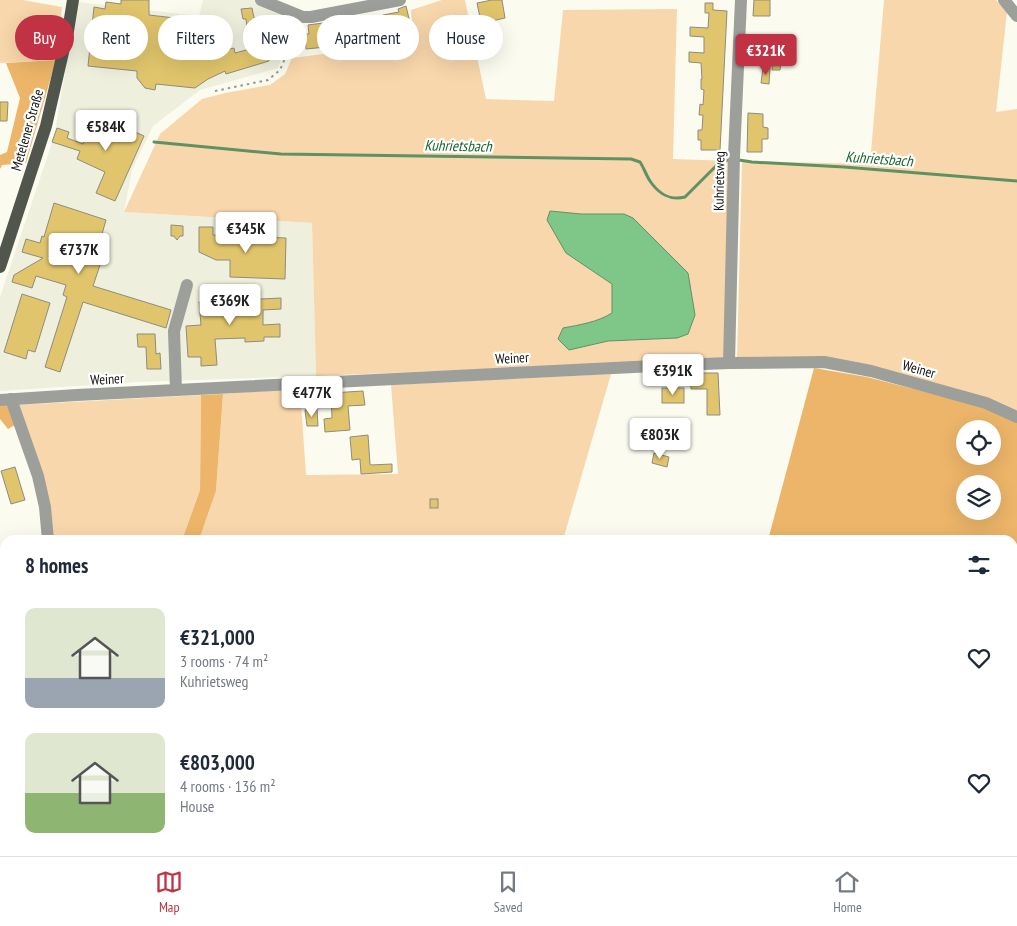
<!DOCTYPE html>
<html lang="en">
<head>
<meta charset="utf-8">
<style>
	:root { --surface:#fff; --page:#f6f6f7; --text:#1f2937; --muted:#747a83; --line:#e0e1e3; --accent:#c23245 }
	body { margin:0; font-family:"PT Sans Narrow",sans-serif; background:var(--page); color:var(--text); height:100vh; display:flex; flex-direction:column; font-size:19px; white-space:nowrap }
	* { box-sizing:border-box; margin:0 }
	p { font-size:16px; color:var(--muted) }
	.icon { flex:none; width:28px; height:28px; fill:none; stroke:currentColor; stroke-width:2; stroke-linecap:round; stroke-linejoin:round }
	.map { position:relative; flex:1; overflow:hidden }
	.panel { position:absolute; left:0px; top:535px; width:1018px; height:321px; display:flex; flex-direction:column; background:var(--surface); border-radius:15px 15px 0 0; box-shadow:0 5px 20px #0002 }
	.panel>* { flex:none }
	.guide { position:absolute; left:15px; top:15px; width:500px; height:45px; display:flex; gap:10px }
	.buttons { position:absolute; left:956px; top:420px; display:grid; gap:10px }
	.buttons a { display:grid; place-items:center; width:45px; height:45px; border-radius:50%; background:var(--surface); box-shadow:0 5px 20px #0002; font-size:25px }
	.price { position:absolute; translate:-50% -42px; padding:0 11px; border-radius:5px; background:#fff; color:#222; font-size:16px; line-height:32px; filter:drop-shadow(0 1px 2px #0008) }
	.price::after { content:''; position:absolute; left:50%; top:30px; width:15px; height:11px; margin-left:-8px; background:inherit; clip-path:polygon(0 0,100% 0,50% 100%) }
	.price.active { background:var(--accent); color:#fff }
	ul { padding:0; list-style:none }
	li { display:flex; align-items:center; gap:15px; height:125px; padding:0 25px }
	li span { display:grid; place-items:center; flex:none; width:140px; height:100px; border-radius:10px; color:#555 }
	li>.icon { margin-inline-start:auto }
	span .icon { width:60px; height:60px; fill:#fffc; stroke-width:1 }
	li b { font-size:21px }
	h2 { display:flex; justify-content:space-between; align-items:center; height:60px; padding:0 25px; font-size:21px }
	.pill { padding:0 18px; border-radius:22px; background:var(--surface); box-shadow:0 5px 20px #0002; font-size:18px; line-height:45px }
	.pill.active { background:var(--accent); color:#fff }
	.tab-bar { display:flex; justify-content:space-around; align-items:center; height:70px; border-top:1px solid var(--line); background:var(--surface); font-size:14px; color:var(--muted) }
	.tab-bar a { display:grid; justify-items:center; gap:2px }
	.tab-bar .active { color:var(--accent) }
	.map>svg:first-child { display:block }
	.built { fill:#eeefdc }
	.green { fill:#f9d7ac }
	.forest { fill:#ecb569; fill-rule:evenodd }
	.water { fill:#7fc789; stroke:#5e9164 }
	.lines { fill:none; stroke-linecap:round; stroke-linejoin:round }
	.stream { stroke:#5e9164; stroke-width:3 }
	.building { fill:#e1c56c; stroke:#8f8b80 }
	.path { stroke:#97988f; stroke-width:2; stroke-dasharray:2.5 4; stroke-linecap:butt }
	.minor { stroke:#9d9f9a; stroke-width:12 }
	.major { stroke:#51564d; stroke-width:12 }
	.highway { stroke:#383c33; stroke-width:15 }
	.labels { text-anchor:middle; stroke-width:4.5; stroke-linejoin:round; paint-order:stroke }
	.street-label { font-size:14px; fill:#12120e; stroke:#fff }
	.water-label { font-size:15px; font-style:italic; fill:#1b662d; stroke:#fff }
</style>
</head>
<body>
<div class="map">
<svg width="1017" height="856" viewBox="0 0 1017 856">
	<rect width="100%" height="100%" fill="#fbfcef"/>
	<path class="built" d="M203 0H259L295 15 278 68 200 90 153 126 132 170 124 212 312 223 316 376 137 382 0 391V297L54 137 77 2 199 16Z"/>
	<g class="green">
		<path d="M0 0H23L62 7 56 60 0 63Z"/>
		<path d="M442 0H465L486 99 554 101 563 10 677 9 673 159 732 161 727 359 316 376 312 223 124 212 160 134 202 99 225 93 270 85 285 74 292 58 339 52 413 36 411 10Z"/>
		<path d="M884 0H996L1007 12 996 112 1017 109V413L868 366 737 358 742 161 870 164Z"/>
		<path d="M611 374 563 540H199L216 491 223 394 300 388 306 475 398 474 391 385Z"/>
		<path d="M201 395 200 490 182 540H51L16 405Z"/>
		<path d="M1017 548V624L1013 625V549Z"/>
		<path d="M1012 692H1017V828L1012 827Z"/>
		<path d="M41 851H129L130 856H41Z"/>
		<path d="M217 851H440L414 856H219Z"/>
		<path d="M498 851H620L570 856H490Z"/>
	</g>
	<g class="forest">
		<path d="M56 60 26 163 2 165 0 169V155L7 152 20 98 6 63Z"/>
		<path d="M814 368 867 377 983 407 1017 423V548L1013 549 1012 540H768ZM965 429H992V456H965ZM965 484H992V511H965Z"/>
		<path d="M223 394 216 491 199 540H182L200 490 201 395Z"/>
		<path d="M0 405H7L15 425 8 429 0 419Z"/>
		<path d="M1017 624V692H1013V625Z"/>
		<path d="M440 851H474L465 856H414Z"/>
	</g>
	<path class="water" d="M550 211 581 214H624L633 218 688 273 695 315 688 334 677 338 608 341 569 350 558 339 563 328C579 325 598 322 612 313V284L566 253 547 220Z"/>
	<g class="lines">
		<g class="stream">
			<path d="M154 142 281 154 631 159 640 162C644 168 646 175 650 181 658 193 670 201 685 197L721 161 729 160"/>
			<path d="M739 160 752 162 844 167 1017 181"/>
		</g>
	</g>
	<g class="building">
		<path d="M121 0H149V15L192 20V23L210 19 218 52 234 48 235 53 250 49 246 19H243L241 9 252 8 254 18 263 17 266 37H262L269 61 226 74 225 71 208 79 195 88 156 84 155 90 145 88 137 78V71L88 66 94 7 105 9 106 2 121 4Z"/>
		<path d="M492 0H502L505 18 492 21 493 24 482 27 477 3Z"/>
		<path d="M754 0H770V16H753Z"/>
		<path d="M705 3H713V10L727 11 720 150H701V140H698V130H702L703 115H699L700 104 703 105 704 90 701 89V79H702L701 63 689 62V52L704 53V37L690 36V27L708 28 709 13H705Z"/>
		<path d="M406 6 410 23 400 26V30L386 32 383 15 399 12 398 9Z"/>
		<path d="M323 23 326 47 306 49 305 34H309L308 25Z"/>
		<path d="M776 38 787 39V61L781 60 780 70H772L774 47H775Z"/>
		<path d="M763 68H770L769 84 761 83Z"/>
		<path d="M0 102H8L7 121H0Z"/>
		<path d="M748 113 763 114V127L768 128V139H762V152H747Z"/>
		<path d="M96 114 144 136 115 201 96 193 105 172 77 159 80 151 52 142 57 128 69 132 67 138 83 144Z"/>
		<path d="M54 203 106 220 102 234 107 236 103 256 93 286 171 310 166 328 83 302 60 372 45 367 67 297 63 295 66 285 36 276 32 288 12 282 14 275 43 258 22 252 26 239 40 243 42 236 44 237Z"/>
		<path d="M171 225 183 226V236H180L177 240 174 236H171Z"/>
		<path d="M199 227H213V235L286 238 285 279 230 277V260H216L199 252Z"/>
		<path d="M22 294 50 303 35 352 28 350 26 359 4 352Z"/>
		<path d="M281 298V309L263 310V325L280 324V337H264V341L245 342V338L215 339 217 365 201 366V357H188L186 326 201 325 199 302Z"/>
		<path d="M137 334H155L156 354 160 353 161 369H147L146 347H138Z"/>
		<path d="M690 373H718L720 415H707V389H691Z"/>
		<rect x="662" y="388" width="22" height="15"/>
		<path d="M363 391 365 405 348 406 350 430 325 432 324 419 332 418 331 393Z"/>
		<path d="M317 409 318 426H307L305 410Z"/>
		<path d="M368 435 370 464 371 465 392 464V472L361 474 360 459 352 460 350 437Z"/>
		<path d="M654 453 669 457 667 467 652 463Z"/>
		<path d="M15 467 25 500 11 504 1 471Z"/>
		<rect x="430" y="499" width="8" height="9"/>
	</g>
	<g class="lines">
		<path class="path" d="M215 91 268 80 280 70 299 26"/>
		<g class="minor">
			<path d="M261 0 303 17H311L400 0"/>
			<path d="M1004 0 1017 16"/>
			<path d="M729 363 734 156 741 0"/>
			<path d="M176 390 174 331 187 285"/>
			<path d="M11 399 38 476 45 507 48 540"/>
			<path d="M0 400 77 395 654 366 729 363 824 362 871 371 986 403 1017 417"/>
			<path d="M478 856 485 851"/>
		</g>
		<path class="major" d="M0 267 46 126 68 31 73 0"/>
		<g class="highway">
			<path d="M885 851 959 856"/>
			<path d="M668 856 798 851"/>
		</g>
	</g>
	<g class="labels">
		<g class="street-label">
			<text transform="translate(27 130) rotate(-74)" y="5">Metelener Straße</text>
			<text transform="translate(719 181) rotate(-89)" y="5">Kuhrietsweg</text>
			<text transform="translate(512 358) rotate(-3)" y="5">Weiner</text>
			<text transform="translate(919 369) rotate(16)" y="5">Weiner</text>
			<text transform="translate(107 379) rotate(-3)" y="5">Weiner</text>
		</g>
		<g class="water-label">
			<text transform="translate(458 146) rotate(1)" y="5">Kuhrietsbach</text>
			<text transform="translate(879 159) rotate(4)" y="5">Kuhrietsbach</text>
		</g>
	</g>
</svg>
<div class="buttons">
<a><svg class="icon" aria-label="locate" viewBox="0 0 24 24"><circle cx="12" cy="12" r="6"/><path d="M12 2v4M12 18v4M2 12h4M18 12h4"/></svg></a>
<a><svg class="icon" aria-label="layers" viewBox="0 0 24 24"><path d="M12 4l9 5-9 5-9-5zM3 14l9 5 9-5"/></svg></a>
</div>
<b class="price active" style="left:766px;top:76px">€321K</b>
<b class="price" style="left:106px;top:152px">€584K</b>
<b class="price" style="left:246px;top:254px">€345K</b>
<b class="price" style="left:79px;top:275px">€737K</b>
<b class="price" style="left:230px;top:326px">€369K</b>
<b class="price" style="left:673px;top:396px">€391K</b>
<b class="price" style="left:312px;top:418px">€477K</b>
<b class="price" style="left:660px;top:460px">€803K</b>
<div class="guide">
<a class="pill active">Buy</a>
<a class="pill">Rent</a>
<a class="pill">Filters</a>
<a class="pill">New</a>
<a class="pill">Apartment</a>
<a class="pill">House</a>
</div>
<section class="panel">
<h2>8 homes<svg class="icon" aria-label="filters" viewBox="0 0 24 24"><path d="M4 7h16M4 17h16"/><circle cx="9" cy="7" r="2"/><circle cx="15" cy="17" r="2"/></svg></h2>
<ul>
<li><span style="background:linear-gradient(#dfe7d0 70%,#9aa5b1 0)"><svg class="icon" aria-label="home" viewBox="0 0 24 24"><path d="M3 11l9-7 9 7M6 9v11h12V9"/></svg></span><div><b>€321,000</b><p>3 rooms · 74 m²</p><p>Kuhrietsweg</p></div><svg class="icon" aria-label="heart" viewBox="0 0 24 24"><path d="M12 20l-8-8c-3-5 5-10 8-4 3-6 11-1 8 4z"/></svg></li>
<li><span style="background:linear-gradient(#dfe7d0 60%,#8fb573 0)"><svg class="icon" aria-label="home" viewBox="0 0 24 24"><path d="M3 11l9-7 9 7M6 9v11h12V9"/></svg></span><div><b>€803,000</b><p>4 rooms · 136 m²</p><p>House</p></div><svg class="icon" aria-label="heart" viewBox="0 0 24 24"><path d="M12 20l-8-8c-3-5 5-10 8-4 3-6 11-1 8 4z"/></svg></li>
</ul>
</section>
</div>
<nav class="tab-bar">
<a class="active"><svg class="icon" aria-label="map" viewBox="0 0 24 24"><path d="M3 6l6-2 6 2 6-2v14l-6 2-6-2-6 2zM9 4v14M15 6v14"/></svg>Map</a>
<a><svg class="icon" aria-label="saved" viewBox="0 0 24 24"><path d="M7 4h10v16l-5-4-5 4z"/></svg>Saved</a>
<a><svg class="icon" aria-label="home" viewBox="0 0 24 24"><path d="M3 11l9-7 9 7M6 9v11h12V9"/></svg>Home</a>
</nav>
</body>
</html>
